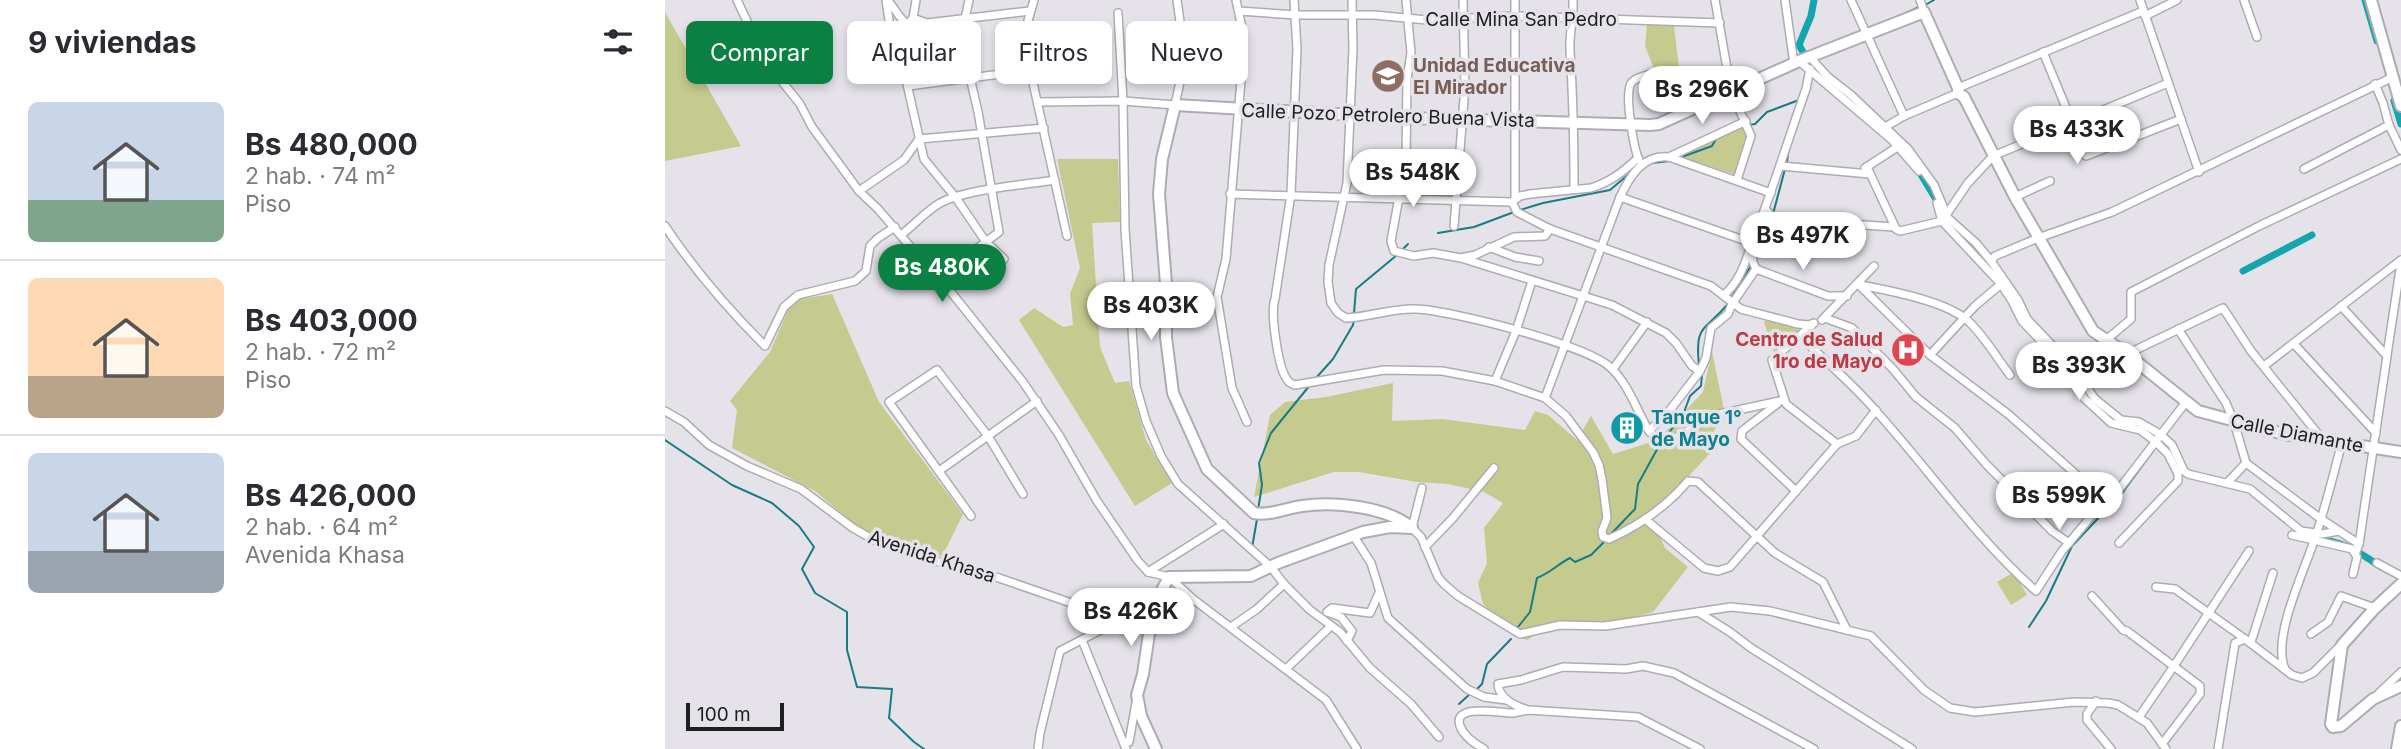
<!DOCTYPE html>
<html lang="es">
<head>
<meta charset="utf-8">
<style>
	:root { --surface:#fff; --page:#f2f2f3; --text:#2b2b33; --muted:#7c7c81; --line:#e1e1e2; --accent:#0b8043 }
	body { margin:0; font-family:Inter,sans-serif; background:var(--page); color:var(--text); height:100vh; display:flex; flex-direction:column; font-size:26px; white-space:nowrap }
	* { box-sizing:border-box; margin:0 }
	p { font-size:23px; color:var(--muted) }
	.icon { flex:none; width:38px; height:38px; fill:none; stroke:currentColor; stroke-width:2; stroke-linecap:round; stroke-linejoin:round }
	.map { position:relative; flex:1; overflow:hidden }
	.details { display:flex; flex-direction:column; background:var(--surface); width:665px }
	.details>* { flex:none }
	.banner { position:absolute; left:21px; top:21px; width:665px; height:63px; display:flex; gap:14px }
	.scale { position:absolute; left:21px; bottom:18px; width:98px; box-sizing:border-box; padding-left:7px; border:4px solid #1f1e21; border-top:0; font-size:19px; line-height:24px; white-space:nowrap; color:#1f1e21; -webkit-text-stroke:5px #e5e2ea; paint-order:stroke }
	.price { position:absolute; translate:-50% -60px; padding:0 16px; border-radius:24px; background:#fff; color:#222; font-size:23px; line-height:46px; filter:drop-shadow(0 2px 4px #0008) }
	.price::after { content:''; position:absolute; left:50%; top:42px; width:21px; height:16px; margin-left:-10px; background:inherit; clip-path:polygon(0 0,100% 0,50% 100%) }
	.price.selected { background:var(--accent); color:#fff }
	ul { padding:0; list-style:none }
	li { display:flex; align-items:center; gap:21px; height:175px; padding:0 28px }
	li+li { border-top:2px solid var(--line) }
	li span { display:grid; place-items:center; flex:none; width:196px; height:140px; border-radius:10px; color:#555 }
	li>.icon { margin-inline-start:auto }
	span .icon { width:84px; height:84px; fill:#fffc; stroke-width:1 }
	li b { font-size:30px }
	h2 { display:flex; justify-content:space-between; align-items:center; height:84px; padding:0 28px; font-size:30px }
	.tag { padding:0 24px; border-radius:10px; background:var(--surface); box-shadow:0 4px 10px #0003; font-size:24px; line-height:63px }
	.tag.selected { background:var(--accent); color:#fff }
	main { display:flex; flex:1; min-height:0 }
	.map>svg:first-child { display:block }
	.green { fill:#c5cb8e }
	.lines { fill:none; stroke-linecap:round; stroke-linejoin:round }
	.stream { stroke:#187d83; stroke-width:2 }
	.canal { stroke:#15a6ad; stroke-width:7 }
	.street-casing { stroke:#aeabb3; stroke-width:10 }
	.secondary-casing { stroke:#aeabb3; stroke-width:14 }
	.street { stroke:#fff; stroke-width:7 }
	.secondary { stroke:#fff; stroke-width:10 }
	.labels { text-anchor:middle; stroke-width:7; stroke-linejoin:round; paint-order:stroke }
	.street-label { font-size:19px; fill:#1f1e21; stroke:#e5e2ea }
	.education-label { font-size:19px; font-weight:bold; fill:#785e54; stroke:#e5e2ea; text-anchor:start }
	.health-label { font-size:19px; font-weight:bold; fill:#be3a42; stroke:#e5e2ea; text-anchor:end }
	.culture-label { font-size:19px; font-weight:bold; fill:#0d838f; stroke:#e5e2ea; text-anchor:start }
</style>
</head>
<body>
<main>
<section class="details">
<h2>9 viviendas<svg class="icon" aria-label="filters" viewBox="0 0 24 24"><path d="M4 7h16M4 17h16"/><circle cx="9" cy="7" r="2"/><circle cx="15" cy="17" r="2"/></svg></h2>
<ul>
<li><span style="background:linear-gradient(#c9d6e8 70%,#7fa58c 0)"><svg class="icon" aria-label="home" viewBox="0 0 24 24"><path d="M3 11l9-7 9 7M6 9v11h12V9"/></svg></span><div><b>Bs 480,000</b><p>2 hab. · 74 m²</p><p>Piso</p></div></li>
<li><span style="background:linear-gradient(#ffd9b3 70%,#b9a48a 0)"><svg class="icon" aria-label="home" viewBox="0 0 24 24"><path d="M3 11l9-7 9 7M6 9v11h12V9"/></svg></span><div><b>Bs 403,000</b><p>2 hab. · 72 m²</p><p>Piso</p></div></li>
<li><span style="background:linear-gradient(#c9d6e8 70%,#9aa5b1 0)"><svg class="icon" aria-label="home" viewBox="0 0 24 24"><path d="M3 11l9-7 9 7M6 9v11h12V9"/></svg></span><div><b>Bs 426,000</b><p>2 hab. · 64 m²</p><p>Avenida Khasa</p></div></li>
</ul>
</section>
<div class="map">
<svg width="1736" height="749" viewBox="0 0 1736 749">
	<rect width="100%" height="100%" fill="#e5e2ea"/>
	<g class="green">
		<path d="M0 12 76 146 0 161Z"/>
		<path d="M982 24 1009 26 1016 85 999 94 980 46Z"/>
		<path d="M1079 126 1083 137 1072 172 1069 174 1013 156Z"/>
		<path d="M392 159H453L455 222 427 223 435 347 450 383 464 381 481 440 507 483 470 506 354 320 369 308 398 327 408 325 405 294 415 268Z"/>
		<path d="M167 294 214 402 298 514 277 557 199 532 150 491 67 448 72 410 65 401 105 352 124 308 135 299Z"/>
		<path d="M1102 320 1132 327 1136 333 1110 356 1099 322Z"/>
		<path d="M1047 351 1060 415 1044 438 1051 447 986 516 1000 548 1023 567 988 612 954 621 913 626 885 625 862 640 850 636 818 604 813 583 822 563 819 528 838 503 819 492 783 484 752 482 694 472H669L589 497 605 415 620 402 661 397 728 383 727 421 777 419 860 430 870 411 883 415 912 440 926 416 948 454 993 440 1038 392Z"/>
		<path d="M1349 572 1362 595 1346 605 1332 582Z"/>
	</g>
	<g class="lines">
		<g class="stream">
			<path d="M1262 4 1269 0"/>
			<path d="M1237 15 1254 7"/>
			<path d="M1083 125 1090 124 1102 112 1134 100"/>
			<path d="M1014 158 1047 146 1051 139"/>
			<path d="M987 163 1005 161"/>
			<path d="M1122 164 1123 152"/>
			<path d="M855 210 878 203 945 190 964 174"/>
			<path d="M1108 214 1120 169"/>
			<path d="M773 233 809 227 849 212"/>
			<path d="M736 251 743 244"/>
			<path d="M1091 252 1104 229 1106 220"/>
			<path d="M1066 298 1087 264"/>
			<path d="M689 313 691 289 732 255"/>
			<path d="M1034 366C1030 324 1038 333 1062 305"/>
			<path d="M651 378 668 359 688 325 689 319"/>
			<path d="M0 440 67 485 107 503 134 526 149 547 137 569 150 593 182 612V650L192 687 227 689 224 718 249 742 259 749"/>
			<path d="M998 440 1018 415 1025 396 1036 386 1037 375"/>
			<path d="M593 510 597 485 594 463 606 433 645 385"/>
			<path d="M945 535 970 509 973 484 995 444"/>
			<path d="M587 548 592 519"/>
			<path d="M853 627 865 612 872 578C885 573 893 564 905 558L910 562 926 555 939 542"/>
			<path d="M1364 627 1381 601 1407 546 1458 492 1491 447"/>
			<path d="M811 690 817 684 822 664 846 639"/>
			<path d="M794 704 806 693"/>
		</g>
		<g class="canal">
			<path d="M1700 0 1712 41"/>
			<path d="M1138 52 1134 45 1146 16 1149 0"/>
			<path d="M1729 101 1736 124"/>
			<path d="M1252 168 1275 206"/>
			<path d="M1578 271 1647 235"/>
			<path d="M1401 364C1416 384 1430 414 1456 423"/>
			<path d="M1658 540C1682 543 1697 554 1716 567"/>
		</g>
		<g class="street-casing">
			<g id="street">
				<path d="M72 0 89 36 115 79 135 104 147 127 194 191 213 209 256 259 274 277 358 382 394 435 432 501 473 561 483 572 504 577 528 599 661 700 692 749"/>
				<path d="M221 0 226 34 235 53 259 159 291 198 321 242 339 259"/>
				<path d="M222 0C230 7 234 20 243 24L248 18 251 0"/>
				<path d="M369 0 358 38 402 236"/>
				<path d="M571 0 576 23 578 57 561 259 552 297 567 388 582 422"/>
				<path d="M629 0 632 49 626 194 610 299C605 313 613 365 621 378 624 383 625 383 630 385L719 370 777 371 830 381 880 398 901 416 928 452 934 465 937 479 942 518 937 531 938 537 944 539C973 526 1002 506 1023 481L1033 482 1110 553 1158 582 1182 630"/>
				<path d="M687 0 688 48 682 183 664 265 663 282 666 303 673 313 681 318C705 317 727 308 751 309 785 310 921 345 945 367 963 383 972 411 984 431L1005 410 1035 371"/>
				<path d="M741 0 746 53 742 79 741 159 726 241 729 251 749 256 768 253 796 258 947 305 1001 333 1011 343 1027 366 1035 371 1041 358 1046 328 1063 314 1067 304 1091 269"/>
				<path d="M850 0V198"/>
				<path d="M908 0C909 17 904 33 905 50 908 96 909 142 909 188"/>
				<path d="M1050 0 1066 91 1086 136 1072 180"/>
				<path d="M1120 0 1129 64"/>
				<path d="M1186 0 1239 116"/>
				<path d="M1255 0 1259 12"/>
				<path d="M1475 0 1534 172"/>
				<path d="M1579 0 1592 37"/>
				<path d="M574 11 631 15H709L762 20 850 16 1055 23"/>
				<path d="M453 13 458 101 460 229 471 386 481 421 496 456 513 484 606 567 619 584 645 610 675 632 705 668 746 704 774 737"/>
				<path d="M1480 16 1512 0"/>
				<path d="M248 18 262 23 365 11"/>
				<path d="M1378 52 1421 156 1516 119"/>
				<path d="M1145 57 1163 77 1186 95 1243 149 1269 185 1283 218 1311 243 1326 261 1353 300 1362 319 1406 365 1430 399 1456 420 1474 422 1495 434 1507 445 1519 471 1523 474 1585 489 1636 531 1657 534 1674 531"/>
				<path d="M1134 61 1227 140 1254 171"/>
				<path d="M243 86 366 70"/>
				<path d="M1293 88 1478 11"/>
				<path d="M374 102 458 101 510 105 515 82 521 65 512 0"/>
				<path d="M1724 125 1736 150"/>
				<path d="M1220 127 1239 116 1293 93"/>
				<path d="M1004 157 1081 121"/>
				<path d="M974 160C969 149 958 90 967 82 972 77 983 75 989 73"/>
				<path d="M1116 166 1205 174"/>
				<path d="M1202 167 1231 229 1235 231 1277 221 1303 183 1328 156 1503 83"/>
				<path d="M1200 168 1237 144"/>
				<path d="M1639 169 1724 125 1718 103 1710 84"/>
				<path d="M194 191 239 160 254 139 379 128"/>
				<path d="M565 194 847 202 855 196 865 194 926 188C945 182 958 172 973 158"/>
				<path d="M955 197 1087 243 1088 262 1091 269"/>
				<path d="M1350 197 1385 181"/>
				<path d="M847 202 852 212 885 229 1046 286 1076 309 1133 324 1144 325 1149 323"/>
				<path d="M1272 203 1277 221 1336 284 1347 301 1357 321 1396 362 1419 398 1446 423 1475 430 1490 441 1503 454 1513 474V481L1454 543"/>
				<path d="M1101 210 1110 219 1229 227"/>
				<path d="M0 226C30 271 62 308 100 346L119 307 133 295 190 281 201 271 205 246 213 238 230 227"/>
				<path d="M789 226 800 86 798 0"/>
				<path d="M236 235C249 225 261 211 275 203 301 189 359 185 390 180"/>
				<path d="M824 247 850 257 874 261"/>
				<path d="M796 258 810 255 849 237 880 236 885 229"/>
				<path d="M1326 261 1330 256 1373 238 1447 212 1728 77"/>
				<path d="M1091 269 1163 296H1182"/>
				<path d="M274 277 334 232 313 112 296 38 304 0"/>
				<path d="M1193 284 1265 355 1343 414 1440 500"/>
				<path d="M1194 285C1223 290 1280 301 1302 320 1319 335 1331 357 1345 375"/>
				<path d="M1059 295C1075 281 1080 263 1087 243 1107 192 1123 140 1141 89L1145 69"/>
				<path d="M1676 306 1722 356 1694 544 1691 552"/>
				<path d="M1160 318 1187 328 1228 369 1251 397 1290 428 1321 464 1387 531 1404 543"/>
				<path d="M1157 320 1209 266"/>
				<path d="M1147 325 1107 360 1121 404 1172 444"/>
				<path d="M1513 329 1561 403 1569 422 1581 463 1656 519 1694 544"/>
				<path d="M1135 336C1160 361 1188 384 1211 411 1265 471 1311 538 1371 591L1397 551 1440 500 1455 488 1521 402"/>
				<path d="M1441 340 1466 319V292L1594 226 1736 159"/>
				<path d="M1629 344 1711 433"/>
				<path d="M1462 354 1558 308 1586 351 1657 439"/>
				<path d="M1265 355 1310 306 1336 284"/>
				<path d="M1722 355 1736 263"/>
				<path d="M1599 366 1736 260"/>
				<path d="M948 369 982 322"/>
				<path d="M830 381 851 331 867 281"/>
				<path d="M880 398 955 197C965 176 978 154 1004 157L1106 193"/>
				<path d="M1112 404 1077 431 1076 439 1131 491"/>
				<path d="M0 411 19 422 44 445 82 466 136 489 188 528 209 540 283 565 334 578 438 614 452 617 488 607"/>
				<path d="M984 431 995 442 1002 443 1050 415 1119 400"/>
				<path d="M274 471 372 401"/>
				<path d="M1563 482 1581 463"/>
				<path d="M757 488 747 528 756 537 773 577 779 584 793 596 855 634 895 625 940 626 1066 607 1105 611 1206 636 1259 690 1285 708 1310 712 1409 702 1443 703 1453 705 1482 723 1501 749"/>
				<path d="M306 516 224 402 272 370 323 436 358 494"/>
				<path d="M980 519 1039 568 1053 571 1065 567 1172 444 1191 436 1211 410"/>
				<path d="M688 535 706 563 723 618 802 689 819 697 842 700"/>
				<path d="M1627 535 1687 549 1692 557 1688 574"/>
				<path d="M760 547 788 518 829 468"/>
				<path d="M1712 563 1736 576"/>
				<path d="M483 572 559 524"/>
				<path d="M1491 587 1510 589 1580 639"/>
				<path d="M1427 596 1458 630 1462 631 1535 686V694L1497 744"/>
				<path d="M1033 612 1065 632 1086 648 1247 749"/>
				<path d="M566 627 592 609 619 584"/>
				<path d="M1646 634 1663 622 1676 596 1710 608"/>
				<path d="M417 640 461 749"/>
				<path d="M682 641 687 631 676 617 662 612 667 608 705 613 714 593"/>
				<path d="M1586 642 1608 573"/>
				<path d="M622 668 666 626"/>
				<path d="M1620 669C1606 637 1641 568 1651 535 1661 505 1669 473 1677 442"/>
				<path d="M1714 693 1736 672"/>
				<path d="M1431 701 1422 714V720L1446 749"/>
				<path d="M863 710C850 706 834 699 833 684L856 680 898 667 961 669 978 666 1009 673 1149 749"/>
				<path d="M1474 717 1509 666 1584 551"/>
				<path d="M459 743 464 742 471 703"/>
				<path d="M373 749 375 733 395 651 447 624 452 617"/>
				<path d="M819 749C810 744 799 737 795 726 787 703 836 713 846 713 852 713 857 711 863 710L973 717 1035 749"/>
				<path d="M1553 749 1570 643 1580 639 1627 675 1637 678 1648 673 1676 645"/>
			</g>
		</g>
		<g class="secondary-casing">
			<g id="secondary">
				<path d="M1706 0 1736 106"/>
				<path d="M747 528C723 507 669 501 637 506 621 508 605 516 589 513L542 469 508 393 501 337V284L494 194 497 159 510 105 743 118 985 125 994 124 1134 61 1259 12 1293 88V93L1299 97 1350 197 1428 331 1462 354 1533 411 1619 434 1736 452"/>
				<path d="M1736 584 1710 608 1677 645 1666 724 1668 727 1676 726 1708 699 1736 686"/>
				<path d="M491 749 476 716 472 695 478 674 488 607 504 577 586 576 613 563 698 532 725 527 747 528"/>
				<path d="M1732 749 1736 726"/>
			</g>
		</g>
		<use href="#street" class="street"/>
		<use href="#secondary" class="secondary"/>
	</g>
	<defs>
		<g id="school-disc" transform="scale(1.75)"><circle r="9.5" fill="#8d6e63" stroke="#e5e2ea"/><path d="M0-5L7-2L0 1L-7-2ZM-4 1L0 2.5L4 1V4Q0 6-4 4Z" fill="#fff"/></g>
		<g id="hospital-disc" transform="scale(1.75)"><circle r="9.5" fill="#e0444e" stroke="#e5e2ea"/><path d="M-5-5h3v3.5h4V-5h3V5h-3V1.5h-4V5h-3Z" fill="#fff"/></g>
		<g id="building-disc" transform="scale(1.75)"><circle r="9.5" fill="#0f9aa8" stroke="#e5e2ea"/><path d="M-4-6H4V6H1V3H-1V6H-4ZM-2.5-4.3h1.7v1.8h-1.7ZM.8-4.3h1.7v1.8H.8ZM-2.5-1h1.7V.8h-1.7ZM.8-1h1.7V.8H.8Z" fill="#fff"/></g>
	</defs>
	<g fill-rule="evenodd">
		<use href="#school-disc" x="723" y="76"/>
		<use href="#hospital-disc" x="1243" y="350"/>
		<use href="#building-disc" x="962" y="428"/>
	</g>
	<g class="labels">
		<g class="street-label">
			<text x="856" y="26">Calle Mina San Pedro</text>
			<text transform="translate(723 115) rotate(2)" y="7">Calle Pozo Petrolero Buena Vista</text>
			<text transform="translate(1632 433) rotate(11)" y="7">Calle Diamante</text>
			<text transform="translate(267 556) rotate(18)" y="7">Avenida Khasa</text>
		</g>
		<g class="education-label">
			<text x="748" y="72">Unidad Educativa<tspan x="748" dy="22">El Mirador</tspan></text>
		</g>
		<g class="health-label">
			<text x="1218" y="346">Centro de Salud<tspan x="1218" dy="22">1ro de Mayo</tspan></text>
		</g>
		<g class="culture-label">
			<text x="986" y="424">Tanque 1°<tspan x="986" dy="22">de Mayo</tspan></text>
		</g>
	</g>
</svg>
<div class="scale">100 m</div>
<b class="price" style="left:1037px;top:126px">Bs 296K</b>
<b class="price" style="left:1412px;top:166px">Bs 433K</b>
<b class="price" style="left:748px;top:209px">Bs 548K</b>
<b class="price" style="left:1138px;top:272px">Bs 497K</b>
<b class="price selected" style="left:277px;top:304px">Bs 480K</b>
<b class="price" style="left:486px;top:342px">Bs 403K</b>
<b class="price" style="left:1414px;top:402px">Bs 393K</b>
<b class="price" style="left:1394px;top:532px">Bs 599K</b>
<b class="price" style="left:466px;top:648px">Bs 426K</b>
<div class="banner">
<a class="tag selected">Comprar</a>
<a class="tag">Alquilar</a>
<a class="tag">Filtros</a>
<a class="tag">Nuevo</a>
</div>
</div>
</main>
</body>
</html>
